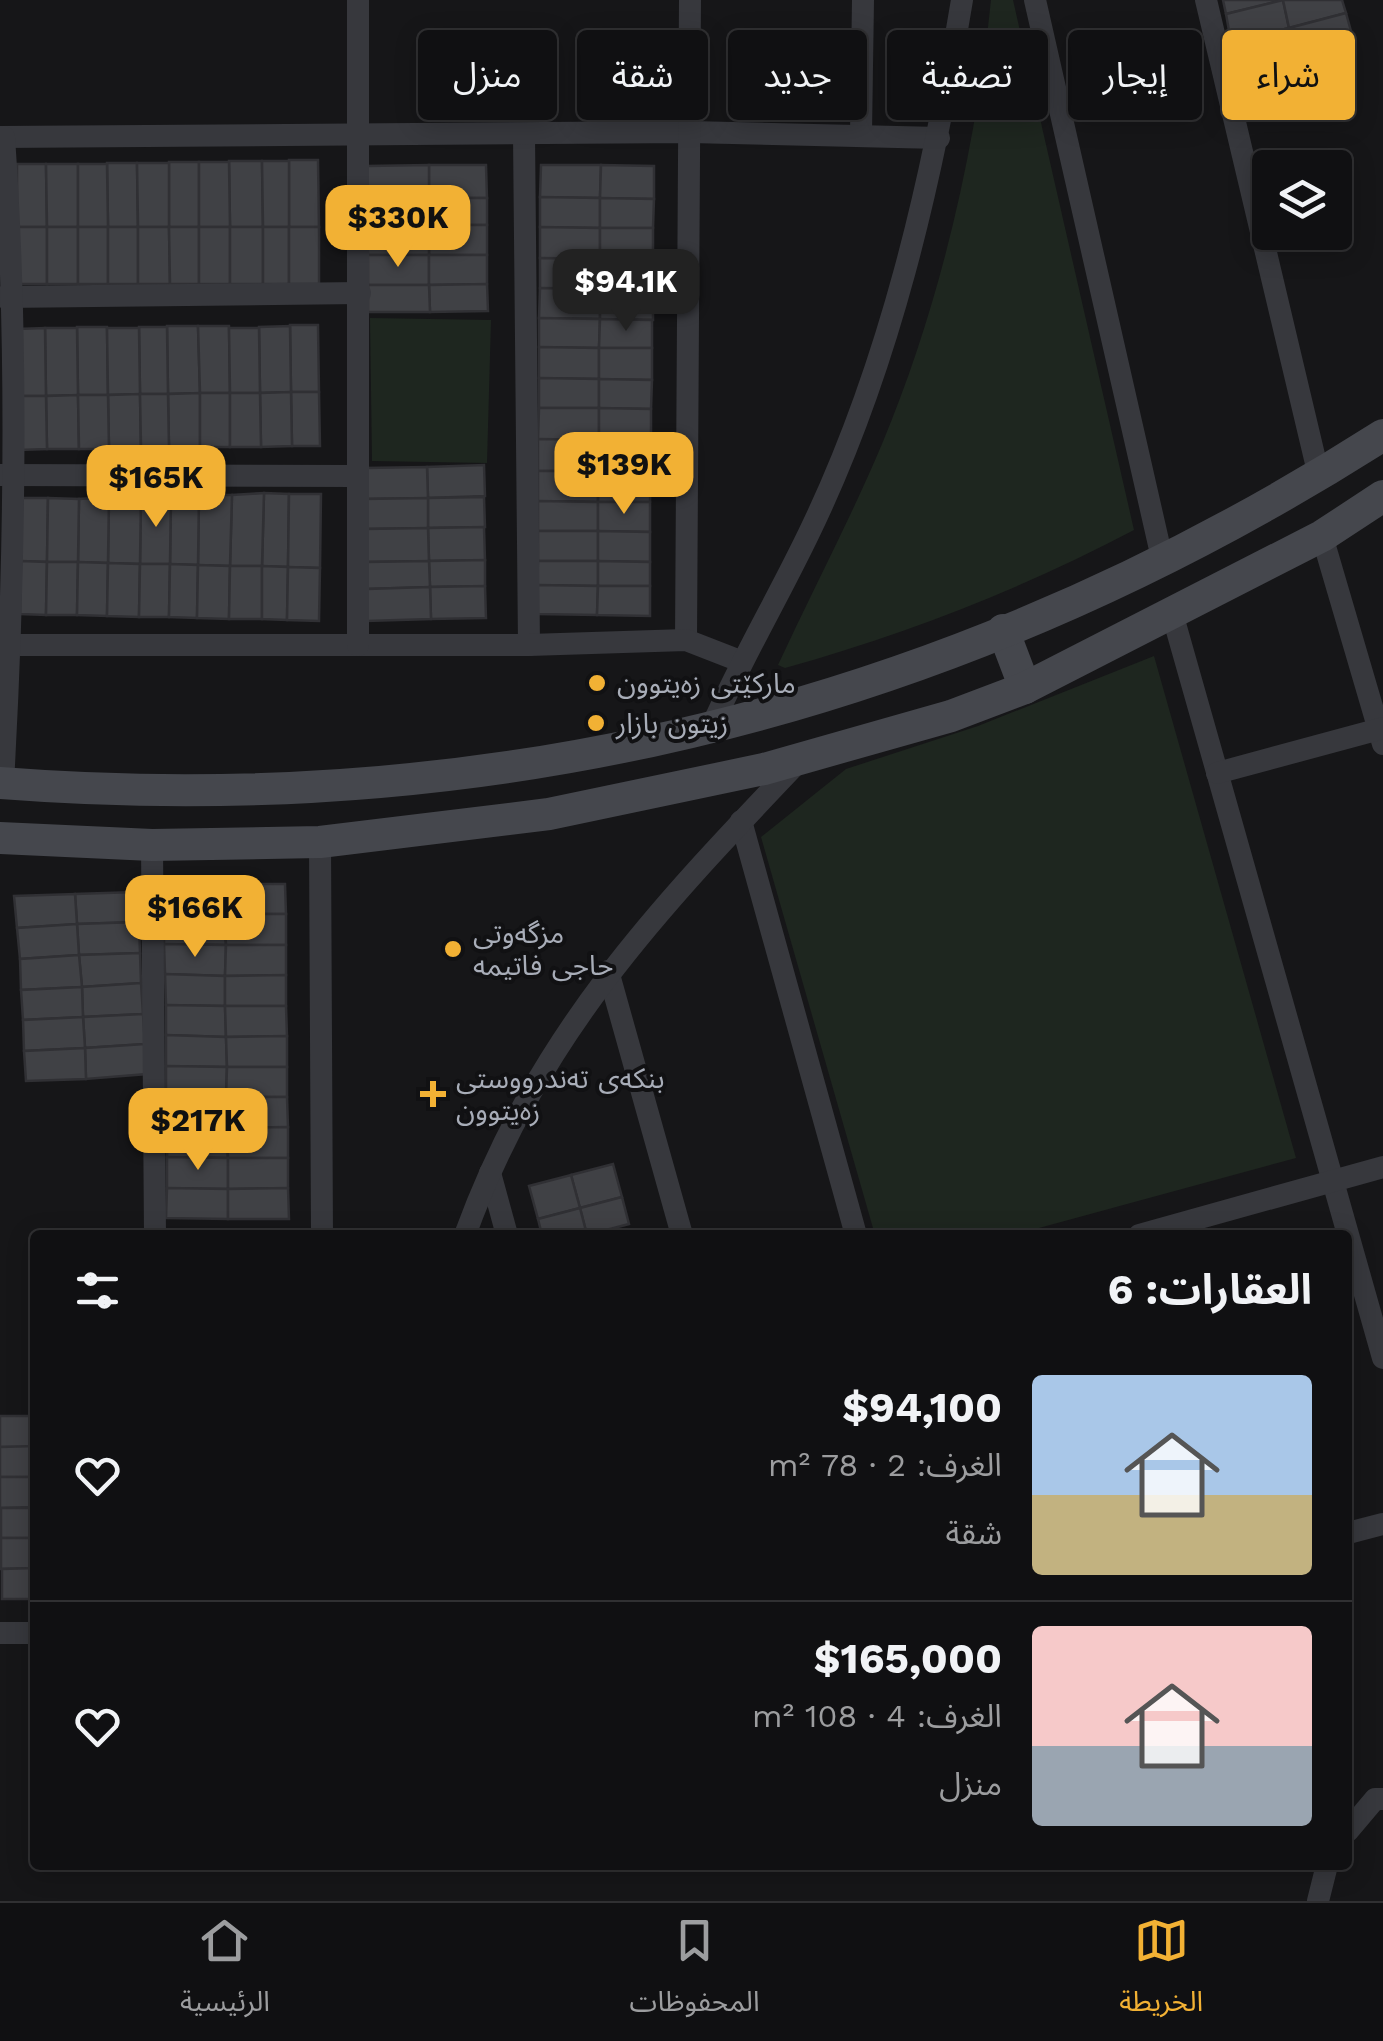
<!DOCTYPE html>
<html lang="ar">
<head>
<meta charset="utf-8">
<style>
	:root { --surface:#101012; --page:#1e1e20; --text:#f1f3f6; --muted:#9c9d9f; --line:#303032; --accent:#f2b134 }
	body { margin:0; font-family:"Work Sans","Noto Sans Arabic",sans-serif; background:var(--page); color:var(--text); direction:rtl; height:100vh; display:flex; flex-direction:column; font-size:38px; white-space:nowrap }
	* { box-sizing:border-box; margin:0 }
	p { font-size:32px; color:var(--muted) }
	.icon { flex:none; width:55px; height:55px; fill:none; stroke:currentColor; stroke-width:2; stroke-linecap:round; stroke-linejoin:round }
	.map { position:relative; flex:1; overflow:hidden; direction:ltr }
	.details { position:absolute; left:30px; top:1230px; width:1322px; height:640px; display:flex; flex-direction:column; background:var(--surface); border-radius:10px; box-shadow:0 5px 25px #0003,0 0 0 2px var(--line); direction:rtl }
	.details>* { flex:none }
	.hud { position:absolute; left:30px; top:30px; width:1325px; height:90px; direction:rtl; display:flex; gap:20px }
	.tools { position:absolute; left:1252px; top:150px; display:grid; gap:20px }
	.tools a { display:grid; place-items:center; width:100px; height:100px; border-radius:10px; background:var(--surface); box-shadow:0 5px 25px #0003,0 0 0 2px var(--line); font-size:50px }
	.price { position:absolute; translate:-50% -85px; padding:0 22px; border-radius:20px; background:var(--accent); color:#111; font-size:32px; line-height:65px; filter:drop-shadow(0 2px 5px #0008) }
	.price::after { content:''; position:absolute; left:50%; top:60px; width:30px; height:22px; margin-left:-15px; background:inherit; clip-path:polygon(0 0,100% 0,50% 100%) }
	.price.on { background:#222; color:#fff }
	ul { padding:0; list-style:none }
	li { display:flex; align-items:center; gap:30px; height:250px; padding:0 40px }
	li+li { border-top:2px solid var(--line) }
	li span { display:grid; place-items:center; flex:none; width:280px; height:200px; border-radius:10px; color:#555 }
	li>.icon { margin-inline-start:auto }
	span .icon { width:120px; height:120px; fill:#fffc; stroke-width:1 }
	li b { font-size:42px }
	h2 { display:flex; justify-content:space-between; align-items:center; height:120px; padding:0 40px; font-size:42px }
	.tag { padding:0 35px; border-radius:10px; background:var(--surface); box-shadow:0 5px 25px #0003,0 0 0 2px var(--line); font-size:35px; line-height:90px }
	.tag.on { background:var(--accent); color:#111 }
	.tab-bar { display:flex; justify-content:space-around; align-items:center; height:140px; border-top:2px solid var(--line); background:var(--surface); font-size:28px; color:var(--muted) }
	.tab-bar a { display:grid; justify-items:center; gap:5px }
	.tab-bar .on { color:var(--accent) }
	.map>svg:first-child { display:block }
	.green { fill:#1e261f }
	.building { fill:#404145; stroke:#303034; stroke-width:2.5 }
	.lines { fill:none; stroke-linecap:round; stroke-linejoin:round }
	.street { stroke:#37383d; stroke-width:22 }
	.secondary { stroke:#45474d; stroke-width:32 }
	.poi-dot { fill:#f2b134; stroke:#111113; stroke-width:4 }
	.labels { text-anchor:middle; stroke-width:8; stroke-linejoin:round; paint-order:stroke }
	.poi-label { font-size:28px; fill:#a8adb8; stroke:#111113; text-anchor:start }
</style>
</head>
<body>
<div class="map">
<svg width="1383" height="1901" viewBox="0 0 1383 1901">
	<rect width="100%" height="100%" fill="#161618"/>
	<g class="green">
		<path d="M991 0H1013L1134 530C1022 589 907 634 785 668L778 665C812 591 851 518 882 444 940 305 976 149 991 0Z"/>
		<path d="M370 318 491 320 487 463 372 461Z"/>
		<path d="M1154 656 1296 1158 1013 1235H875L761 837 846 769 978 726Z"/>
	</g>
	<g class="building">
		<path d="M1223 0H1283L1226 14Z"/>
		<path d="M1283 0 1289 28 1231 42 1226 14Z"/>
		<path d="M1283 0H1342L1346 13 1289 28Z"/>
		<path d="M1346 13 1354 42 1296 57 1289 28Z"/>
		<path d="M1289 28 1296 57 1237 68 1231 42Z"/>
		<path d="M289 160H318L319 227H289Z"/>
		<path d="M229 161H262L263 227H230Z"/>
		<path d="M262 161H289V227H263Z"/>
		<rect x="169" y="162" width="30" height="65"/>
		<path d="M199 162H229L230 227H199Z"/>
		<path d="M107 163H137L138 227H108Z"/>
		<path d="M137 163H169V227H138Z"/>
		<path d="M17 164H46L47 227H17Z"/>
		<path d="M46 164H78V227H47Z"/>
		<path d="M78 164H107L108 227H78Z"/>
		<path d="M429 165H486L487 198H429Z"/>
		<path d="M429 165V198H367V166Z"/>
		<path d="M541 165H601L600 198 540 197Z"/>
		<path d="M601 165 654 166V199L600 198Z"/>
		<path d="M540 197 600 198V228L540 227Z"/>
		<path d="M367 198H429V225L367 226Z"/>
		<rect x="429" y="198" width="58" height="27"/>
		<path d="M600 198 654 199 653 228H600Z"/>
		<rect x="429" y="225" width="58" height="30"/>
		<path d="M429 225V255H368L367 226Z"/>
		<path d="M17 227H47V284H18Z"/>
		<rect x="47" y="227" width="31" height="57"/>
		<rect x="78" y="227" width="30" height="57"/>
		<rect x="108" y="227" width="30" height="57"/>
		<path d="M138 227H169L170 284H138Z"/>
		<path d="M169 227H199V284H170Z"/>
		<rect x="199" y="227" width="31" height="57"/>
		<rect x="230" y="227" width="33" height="57"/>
		<rect x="263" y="227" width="26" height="57"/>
		<rect x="289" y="227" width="30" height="57"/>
		<path d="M540 227 600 228V259L540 258Z"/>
		<path d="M600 228H653V260L600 259Z"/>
		<rect x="368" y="255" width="61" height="30"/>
		<path d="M429 255H487V284L429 285Z"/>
		<path d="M540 258 600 259V289L540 288Z"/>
		<path d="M600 259 653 260V290L600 289Z"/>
		<path d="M487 284 488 311 430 312 429 285Z"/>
		<path d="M368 285H429L430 312H368Z"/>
		<path d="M540 288 600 289V319L539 318Z"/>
		<path d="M600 289 653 290V320L600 319Z"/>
		<path d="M539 318 600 319 599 348 539 347Z"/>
		<path d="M600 319 652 320V348H599Z"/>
		<path d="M290 325H318L319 392H291Z"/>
		<path d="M167 326H198L200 393 168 394Z"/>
		<path d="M198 326H229L230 393H200Z"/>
		<path d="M290 326 291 392 260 393 259 327Z"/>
		<path d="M77 327H107L108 395H78Z"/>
		<path d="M139 327H167L168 394H140Z"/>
		<path d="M45 328H77L78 395 46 396Z"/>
		<path d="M45 328 46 396H18L17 329Z"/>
		<path d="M107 328H139L140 394 108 395Z"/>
		<path d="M229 328H259L260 393H230Z"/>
		<path d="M539 347 599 348V379L539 378Z"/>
		<path d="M599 348H652V380L599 379Z"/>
		<path d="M539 378 599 379V408H539Z"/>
		<path d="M599 379 652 380 651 409 599 408Z"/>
		<path d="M291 392H319L320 446H292Z"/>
		<path d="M291 392 292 446 261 447 260 393Z"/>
		<path d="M200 393V447L169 448 168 394Z"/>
		<rect x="200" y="393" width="30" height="54"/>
		<path d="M230 393H260L261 447H230Z"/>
		<path d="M140 394 141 448 109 449 108 395Z"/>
		<path d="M140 394H168L169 448H141Z"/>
		<path d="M78 395 79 449H47L46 396Z"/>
		<path d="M78 395H108L109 449H79Z"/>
		<path d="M18 396H46L47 449 19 450Z"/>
		<path d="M539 408H599V440L538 439Z"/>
		<path d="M599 408 651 409V441L599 440Z"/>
		<path d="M538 439 599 440 598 471H538Z"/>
		<path d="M599 440 651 441V472L598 471Z"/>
		<path d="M484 465 485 496 428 498 427 467Z"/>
		<path d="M427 467 428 498 364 499V468Z"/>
		<path d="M538 471H598V502L538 501Z"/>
		<path d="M598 471 651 472 650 502H598Z"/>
		<path d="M264 493 289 494 288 567 262 566Z"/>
		<path d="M264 493 262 566H230L232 495Z"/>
		<path d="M289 494H321L320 568 288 567Z"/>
		<path d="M199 495H232L230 566 198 565Z"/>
		<path d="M199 495 198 565 170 564 171 496Z"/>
		<path d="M171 496 170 564H140L141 497Z"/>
		<path d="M109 497H141L140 564 108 563Z"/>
		<path d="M109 497 108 563 78 562 79 499Z"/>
		<path d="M484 497 485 527 428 528V498Z"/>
		<path d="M22 498H48L47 562 21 561Z"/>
		<path d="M48 498 79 499 78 562H47Z"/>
		<path d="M428 498V528L365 529 364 499Z"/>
		<path d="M538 501 598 502V531H538Z"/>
		<path d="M598 502H650V532L598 531Z"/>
		<path d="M484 527 485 560 429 561 428 528Z"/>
		<path d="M428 528 429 561 366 562 365 529Z"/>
		<rect x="538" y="531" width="60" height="30"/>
		<path d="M598 531 650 532V562L598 561Z"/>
		<path d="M485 560V586L430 587 429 561Z"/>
		<path d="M21 561 47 562 46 615 20 614Z"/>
		<path d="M429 561 430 587 367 589 366 562Z"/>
		<path d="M538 561H598V586L537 585Z"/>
		<path d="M598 561 650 562V586H598Z"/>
		<path d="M47 562H78L77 615H46Z"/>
		<path d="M78 562 108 563 107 616 77 615Z"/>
		<path d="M108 563 140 564 139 617 107 616Z"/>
		<path d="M140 564H170L169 617H139Z"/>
		<path d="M170 564 198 565 197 618 169 617Z"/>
		<path d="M198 565 230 566 229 619 197 618Z"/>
		<path d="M230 566H262V619H229Z"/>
		<path d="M262 566 288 567 287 620 262 619Z"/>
		<path d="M288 567 320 568 319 621 287 620Z"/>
		<path d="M537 585 598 586 597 615 537 614Z"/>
		<path d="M485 586 486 618 431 619 430 587Z"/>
		<path d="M598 586H650V616L597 615Z"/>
		<path d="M430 587 431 619 367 621V589Z"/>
		<path d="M164 883 225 884 224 914 164 913Z"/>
		<path d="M225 884H285L286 914H224Z"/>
		<path d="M136 892 139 922 77 924 75 894Z"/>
		<path d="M75 894 77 924 17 928 14 896Z"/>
		<path d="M164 913 224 914 226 945 164 944Z"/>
		<path d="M224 914H286V945H226Z"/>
		<path d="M139 922 140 953 79 955 77 924Z"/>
		<path d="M77 924 79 955 20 959 17 928Z"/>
		<path d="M164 944 226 945 225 976 165 974Z"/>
		<path d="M226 945H286V975L225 976Z"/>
		<path d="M140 953 141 983 82 987 79 955Z"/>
		<path d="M79 955 82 987 21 990 20 959Z"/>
		<path d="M165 974 225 976V1006L166 1005Z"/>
		<path d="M286 975V1006H225V976Z"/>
		<path d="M141 983 143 1014 83 1017 82 987Z"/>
		<path d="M82 987 83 1017 23 1020 21 990Z"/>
		<path d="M166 1005 225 1006 226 1037 166 1035Z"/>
		<path d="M225 1006H286L287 1036 226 1037Z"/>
		<path d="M143 1014 145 1044 85 1048 83 1017Z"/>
		<path d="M83 1017 85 1048 24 1051 23 1020Z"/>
		<path d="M166 1035 226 1037 227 1067 166 1066Z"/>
		<path d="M287 1036V1067H227L226 1037Z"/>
		<path d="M145 1044 147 1074 86 1079 85 1048Z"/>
		<path d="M85 1048 86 1079 26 1081 24 1051Z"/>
		<path d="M166 1066 227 1067 226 1097 166 1096Z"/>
		<path d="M227 1067H287V1097H226Z"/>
		<path d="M166 1096 226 1097V1128L168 1127Z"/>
		<path d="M226 1097H287L288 1127 226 1128Z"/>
		<path d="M168 1127 226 1128 228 1158 167 1157Z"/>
		<path d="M288 1127V1158H228L226 1128Z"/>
		<path d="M167 1157 228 1158V1189L167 1188Z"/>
		<path d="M228 1158H288V1188L228 1189Z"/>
		<path d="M613 1164 622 1197 580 1208 571 1175Z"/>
		<path d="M571 1175 580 1208 538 1219 529 1186Z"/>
		<path d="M167 1188 228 1189V1219L166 1218Z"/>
		<path d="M288 1188 289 1219H228V1189Z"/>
		<path d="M622 1197 629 1224 587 1235 580 1208Z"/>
		<path d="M580 1208 587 1235H542L538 1219Z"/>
		<rect x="0" y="1416" width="35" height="31"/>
		<path d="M35 1446V1477H0V1447Z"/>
		<path d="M0 1477H35V1507L0 1508Z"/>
		<rect x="1" y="1508" width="34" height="30"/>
		<path d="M1 1538H35V1568L1 1569Z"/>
		<path d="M35 1568V1599H2V1569Z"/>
	</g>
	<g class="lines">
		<g class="street">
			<path d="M1035 0 1162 558"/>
			<path d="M1206 0 1319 476"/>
			<path d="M861 133 863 0"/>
			<path d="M524 135 529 645"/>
			<path d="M0 137 690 132 939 138"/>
			<path d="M3 297 360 293"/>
			<path d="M0 475 358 476"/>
			<path d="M1322 536 1383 744"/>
			<path d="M1172 613 1383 1358"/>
			<path d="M686 640 690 0"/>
			<path d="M0 645H529L686 640 740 661"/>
			<path d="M358 645V0"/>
			<path d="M711 728C741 660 778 598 810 531 890 365 932 181 962 0"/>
			<path d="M1217 773 1383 728"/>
			<path d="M3 783C15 568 19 352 4 137"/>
			<path d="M741 821 856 1235"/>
			<path d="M320 842 322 1235"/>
			<path d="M152 845 155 1235"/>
			<path d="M608 971 682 1235"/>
			<path d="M490 1173 507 1235"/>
			<path d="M465 1235C538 1035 656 911 800 760"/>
			<path d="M1139 1235 1383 1167"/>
			<path d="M1348 1533 1383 1524"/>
			<path d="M0 1633H35"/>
			<path d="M1348 1831 1375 1799H1383"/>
			<path d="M1318 1901 1327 1865"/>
		</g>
		<g class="secondary">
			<path d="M1003 630 1025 688"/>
			<path d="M0 783C500 822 960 705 1383 435"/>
			<path d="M0 838 152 845 320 842 549 814 764 769 951 716 1025 688 1322 536 1383 496"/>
		</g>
	</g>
	<g class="poi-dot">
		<circle cx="597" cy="683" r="10"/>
		<circle cx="596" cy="723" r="10"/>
		<circle cx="453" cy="949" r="10"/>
		<path d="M428 1079h10v10h10v10h-10v10h-10v-10h-10v-10h10z"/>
	</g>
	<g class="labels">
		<g class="poi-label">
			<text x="617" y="693">مارکێتی زەیتوون</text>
			<text x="616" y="733">زيتون بازار</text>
			<text x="473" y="943">مزگەوتی<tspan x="473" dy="32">حاجی فاتیمە</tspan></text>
			<text x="456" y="1088">بنکەی تەندرووستی<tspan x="456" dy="32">زەیتوون</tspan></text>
		</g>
	</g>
</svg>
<div class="tools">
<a><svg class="icon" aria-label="layers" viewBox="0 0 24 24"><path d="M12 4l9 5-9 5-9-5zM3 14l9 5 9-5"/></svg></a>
</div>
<b class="price" style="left:398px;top:270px">$330K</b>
<b class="price on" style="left:626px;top:334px">$94.1K</b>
<b class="price" style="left:624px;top:517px">$139K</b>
<b class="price" style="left:156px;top:530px">$165K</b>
<b class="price" style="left:195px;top:960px">$166K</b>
<b class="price" style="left:198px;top:1173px">$217K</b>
<div class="hud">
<a class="tag on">شراء</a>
<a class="tag">إيجار</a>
<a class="tag">تصفية</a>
<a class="tag">جديد</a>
<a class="tag">شقة</a>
<a class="tag">منزل</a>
</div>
<section class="details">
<h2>العقارات: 6<svg class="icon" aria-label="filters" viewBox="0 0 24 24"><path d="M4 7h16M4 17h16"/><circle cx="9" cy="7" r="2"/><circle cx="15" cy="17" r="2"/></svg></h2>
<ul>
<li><span style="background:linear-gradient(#a9c7e8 60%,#c2b280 0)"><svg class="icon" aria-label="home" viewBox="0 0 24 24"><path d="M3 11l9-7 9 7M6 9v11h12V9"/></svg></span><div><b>$94,100</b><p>الغرف: 2 · 78 m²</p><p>شقة</p></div><svg class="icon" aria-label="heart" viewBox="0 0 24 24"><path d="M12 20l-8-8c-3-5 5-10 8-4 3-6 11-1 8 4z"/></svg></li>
<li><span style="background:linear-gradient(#f6c9c9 60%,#9aa5b1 0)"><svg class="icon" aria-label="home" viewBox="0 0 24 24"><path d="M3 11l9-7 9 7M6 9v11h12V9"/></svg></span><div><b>$165,000</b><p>الغرف: 4 · 108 m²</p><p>منزل</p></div><svg class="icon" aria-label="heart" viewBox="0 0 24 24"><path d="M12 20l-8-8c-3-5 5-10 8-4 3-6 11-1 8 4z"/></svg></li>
</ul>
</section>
</div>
<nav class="tab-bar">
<a class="on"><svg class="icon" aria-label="map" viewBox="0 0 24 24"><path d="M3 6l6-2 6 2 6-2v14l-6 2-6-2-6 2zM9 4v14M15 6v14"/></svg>الخريطة</a>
<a><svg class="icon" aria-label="saved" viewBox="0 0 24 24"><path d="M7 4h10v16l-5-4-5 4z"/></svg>المحفوظات</a>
<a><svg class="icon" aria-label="home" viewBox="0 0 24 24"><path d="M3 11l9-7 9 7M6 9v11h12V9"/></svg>الرئيسية</a>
</nav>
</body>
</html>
